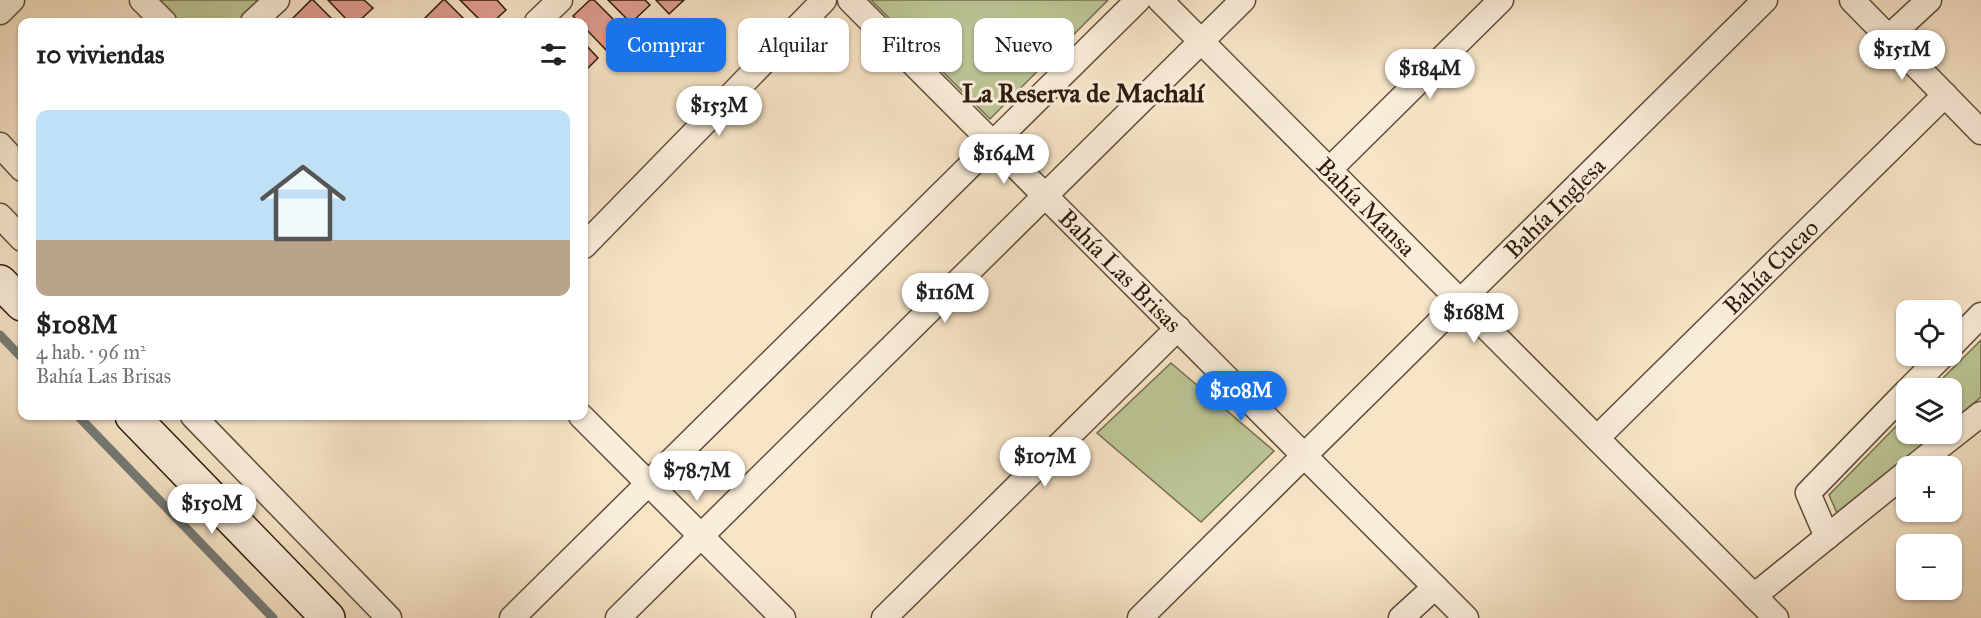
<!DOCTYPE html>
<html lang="es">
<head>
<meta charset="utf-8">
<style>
	:root { --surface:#fff; --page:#f6f6f6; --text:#202124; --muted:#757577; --line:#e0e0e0; --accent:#1a73e8 }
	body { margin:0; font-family:"IM FELL Great Primer",serif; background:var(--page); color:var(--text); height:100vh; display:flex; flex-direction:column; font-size:22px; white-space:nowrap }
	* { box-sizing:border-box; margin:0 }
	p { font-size:20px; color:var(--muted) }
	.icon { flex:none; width:33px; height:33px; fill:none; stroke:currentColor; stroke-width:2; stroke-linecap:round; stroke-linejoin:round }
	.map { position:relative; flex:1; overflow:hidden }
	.panel { position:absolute; left:18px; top:18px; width:570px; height:402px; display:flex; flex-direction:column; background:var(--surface); border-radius:12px; box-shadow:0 2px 4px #0004 }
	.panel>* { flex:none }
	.top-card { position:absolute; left:606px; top:18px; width:570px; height:54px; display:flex; gap:12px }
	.buttons { position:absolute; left:1896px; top:300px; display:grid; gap:12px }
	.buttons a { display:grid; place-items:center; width:66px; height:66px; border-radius:12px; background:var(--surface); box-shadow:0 2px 4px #0004; font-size:30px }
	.price { position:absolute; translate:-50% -51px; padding:0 14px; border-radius:21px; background:#fff; color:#222; font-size:20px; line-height:39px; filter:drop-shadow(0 2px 3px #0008) }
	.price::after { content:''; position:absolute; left:50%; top:36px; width:18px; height:14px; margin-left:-9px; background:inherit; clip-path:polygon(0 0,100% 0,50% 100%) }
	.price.selected { background:var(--accent); color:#fff }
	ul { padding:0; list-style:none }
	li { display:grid; align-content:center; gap:12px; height:318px; padding:0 18px }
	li+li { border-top:2px solid var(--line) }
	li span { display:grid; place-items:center; height:186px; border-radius:12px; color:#555 }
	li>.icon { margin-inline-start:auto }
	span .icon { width:108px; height:108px; fill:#fffc; stroke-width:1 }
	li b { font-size:26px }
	h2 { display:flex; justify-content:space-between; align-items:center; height:72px; padding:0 18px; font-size:26px }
	.pill { padding:0 21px; border-radius:12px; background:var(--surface); box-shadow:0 2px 4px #0004; font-size:21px; line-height:54px }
	.pill.selected { background:var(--accent); color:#fff }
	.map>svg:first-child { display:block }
	.green { fill:#bcc596; stroke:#757052; stroke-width:1.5 }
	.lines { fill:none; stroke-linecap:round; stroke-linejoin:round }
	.stream { stroke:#747c78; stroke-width:9 }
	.building { fill:#e29d91; stroke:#2e1b0d; stroke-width:1.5 }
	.minor-casing { stroke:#604e3c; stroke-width:27 }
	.secondary-casing { stroke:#2e1b0d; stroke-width:36 }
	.minor { stroke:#faeedb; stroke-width:24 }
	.secondary { stroke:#faeedb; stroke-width:33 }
	.labels { text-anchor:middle; stroke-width:6; stroke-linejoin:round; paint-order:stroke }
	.street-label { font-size:24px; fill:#2e1b0d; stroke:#faeedb }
	.neighbourhood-label { font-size:26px; font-weight:bold; fill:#2e1b0d; stroke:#faeedb }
</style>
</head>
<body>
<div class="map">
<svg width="1981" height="618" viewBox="0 0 1981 618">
	<rect width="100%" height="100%" fill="#f8e5c8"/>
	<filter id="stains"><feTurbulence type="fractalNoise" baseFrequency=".00333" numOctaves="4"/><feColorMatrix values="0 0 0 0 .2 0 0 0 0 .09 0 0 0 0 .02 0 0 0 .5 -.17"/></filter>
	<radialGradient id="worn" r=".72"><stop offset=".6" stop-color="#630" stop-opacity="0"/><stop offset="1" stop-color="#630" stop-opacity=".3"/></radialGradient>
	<g class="green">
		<path d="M153 0H260L238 22H176Z"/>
		<path d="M871 0H1108L990 119Z"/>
		<path d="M1981 340V397L1952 421V388H1933Z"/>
		<path d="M1171 363 1274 451 1201 522 1097 433Z"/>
		<path d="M1906 416V434H1936L1837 513 1829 495Z"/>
	</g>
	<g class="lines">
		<g class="stream">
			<path d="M0 335 22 358"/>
			<path d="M78 416 273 618"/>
		</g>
	</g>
	<g class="building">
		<path d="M311 0H313L335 22H298L293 18Z"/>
		<path d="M328 0H364L373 8 358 22H349Z"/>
		<path d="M443 0H445L467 22H430L425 18Z"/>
		<path d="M460 0H497L506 10 493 22H482Z"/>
		<path d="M590 0H594L626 32 607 51 584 27V22H579L573 16Z"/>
		<path d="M608 0H645L650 5 631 23Z"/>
		<path d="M656 0H684L669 14Z"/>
		<path d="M584 43 598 58 584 72Z"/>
	</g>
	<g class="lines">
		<g class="minor-casing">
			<g id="minor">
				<path d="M142 0 164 22"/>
				<path d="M850 0 1466 618"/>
				<path d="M1160 0 1776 618"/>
				<path d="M1852 0 1981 132"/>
				<path d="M0 12 12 0"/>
				<path d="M253 22 277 0"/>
				<path d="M537 22 560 0"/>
				<path d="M1889 37 1929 0"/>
				<path d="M0 145 22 169"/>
				<path d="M1329 170 1501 0"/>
				<path d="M0 216 22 239"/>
				<path d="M584 246 824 0"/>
				<path d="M1952 345 1981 315"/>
				<path d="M1910 388 1942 356"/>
				<path d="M193 416 389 618"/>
				<path d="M581 416 783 618"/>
				<path d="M1597 438 1945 95"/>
				<path d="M1915 466 1981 414"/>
				<path d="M1827 537 1808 493 1906 392"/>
				<path d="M1754 596 1906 473"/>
				<path d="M512 618 1138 0"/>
				<path d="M618 618 1243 0"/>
				<path d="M884 618 1178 328"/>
				<path d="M1140 618 1765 0"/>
				<path d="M1401 618 1435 587"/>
			</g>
		</g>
		<g class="secondary-casing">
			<g id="secondary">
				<path d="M0 282 22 304"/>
				<path d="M132 416 328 618"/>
			</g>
		</g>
		<use href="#minor" class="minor"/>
		<use href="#secondary" class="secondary"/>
	</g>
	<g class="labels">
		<g class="street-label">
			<text transform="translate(1366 207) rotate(45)" y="8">Bahía Mansa</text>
			<text transform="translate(1555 208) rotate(-45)" y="8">Bahía Inglesa</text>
			<text transform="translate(1771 267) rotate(-45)" y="8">Bahía Cucao</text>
			<text transform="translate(1120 271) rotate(45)" y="8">Bahía Las Brisas</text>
		</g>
		<g class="neighbourhood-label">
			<text x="1083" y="102">La Reserva de Machalí</text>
		</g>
	</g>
	<rect width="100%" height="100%" filter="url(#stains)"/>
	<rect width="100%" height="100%" fill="url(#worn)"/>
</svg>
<div class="buttons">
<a><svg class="icon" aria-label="locate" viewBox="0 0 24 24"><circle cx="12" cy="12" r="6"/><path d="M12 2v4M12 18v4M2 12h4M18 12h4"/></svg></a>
<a><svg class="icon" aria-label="layers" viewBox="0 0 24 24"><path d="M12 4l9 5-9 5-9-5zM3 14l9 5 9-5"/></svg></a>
<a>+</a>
<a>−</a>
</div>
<b class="price" style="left:1902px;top:81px">$151M</b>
<b class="price" style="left:1430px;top:100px">$184M</b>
<b class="price" style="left:719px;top:137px">$153M</b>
<b class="price" style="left:1004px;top:185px">$164M</b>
<b class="price" style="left:945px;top:324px">$116M</b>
<b class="price" style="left:1474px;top:344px">$168M</b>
<b class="price selected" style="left:1241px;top:422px">$108M</b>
<b class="price" style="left:1045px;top:488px">$107M</b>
<b class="price" style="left:697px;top:502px">$78.7M</b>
<b class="price" style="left:212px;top:535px">$150M</b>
<div class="top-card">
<a class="pill selected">Comprar</a>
<a class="pill">Alquilar</a>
<a class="pill">Filtros</a>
<a class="pill">Nuevo</a>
</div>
<section class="panel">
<h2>10 viviendas<svg class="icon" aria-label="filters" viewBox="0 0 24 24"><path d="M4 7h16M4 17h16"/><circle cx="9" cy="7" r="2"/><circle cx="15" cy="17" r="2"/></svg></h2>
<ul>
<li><span style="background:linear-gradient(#bfe0f5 70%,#b9a48a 0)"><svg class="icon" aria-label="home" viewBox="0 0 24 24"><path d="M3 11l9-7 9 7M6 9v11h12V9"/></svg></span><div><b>$108M</b><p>4 hab. · 96 m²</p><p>Bahía Las Brisas</p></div></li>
</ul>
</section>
</div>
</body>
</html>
